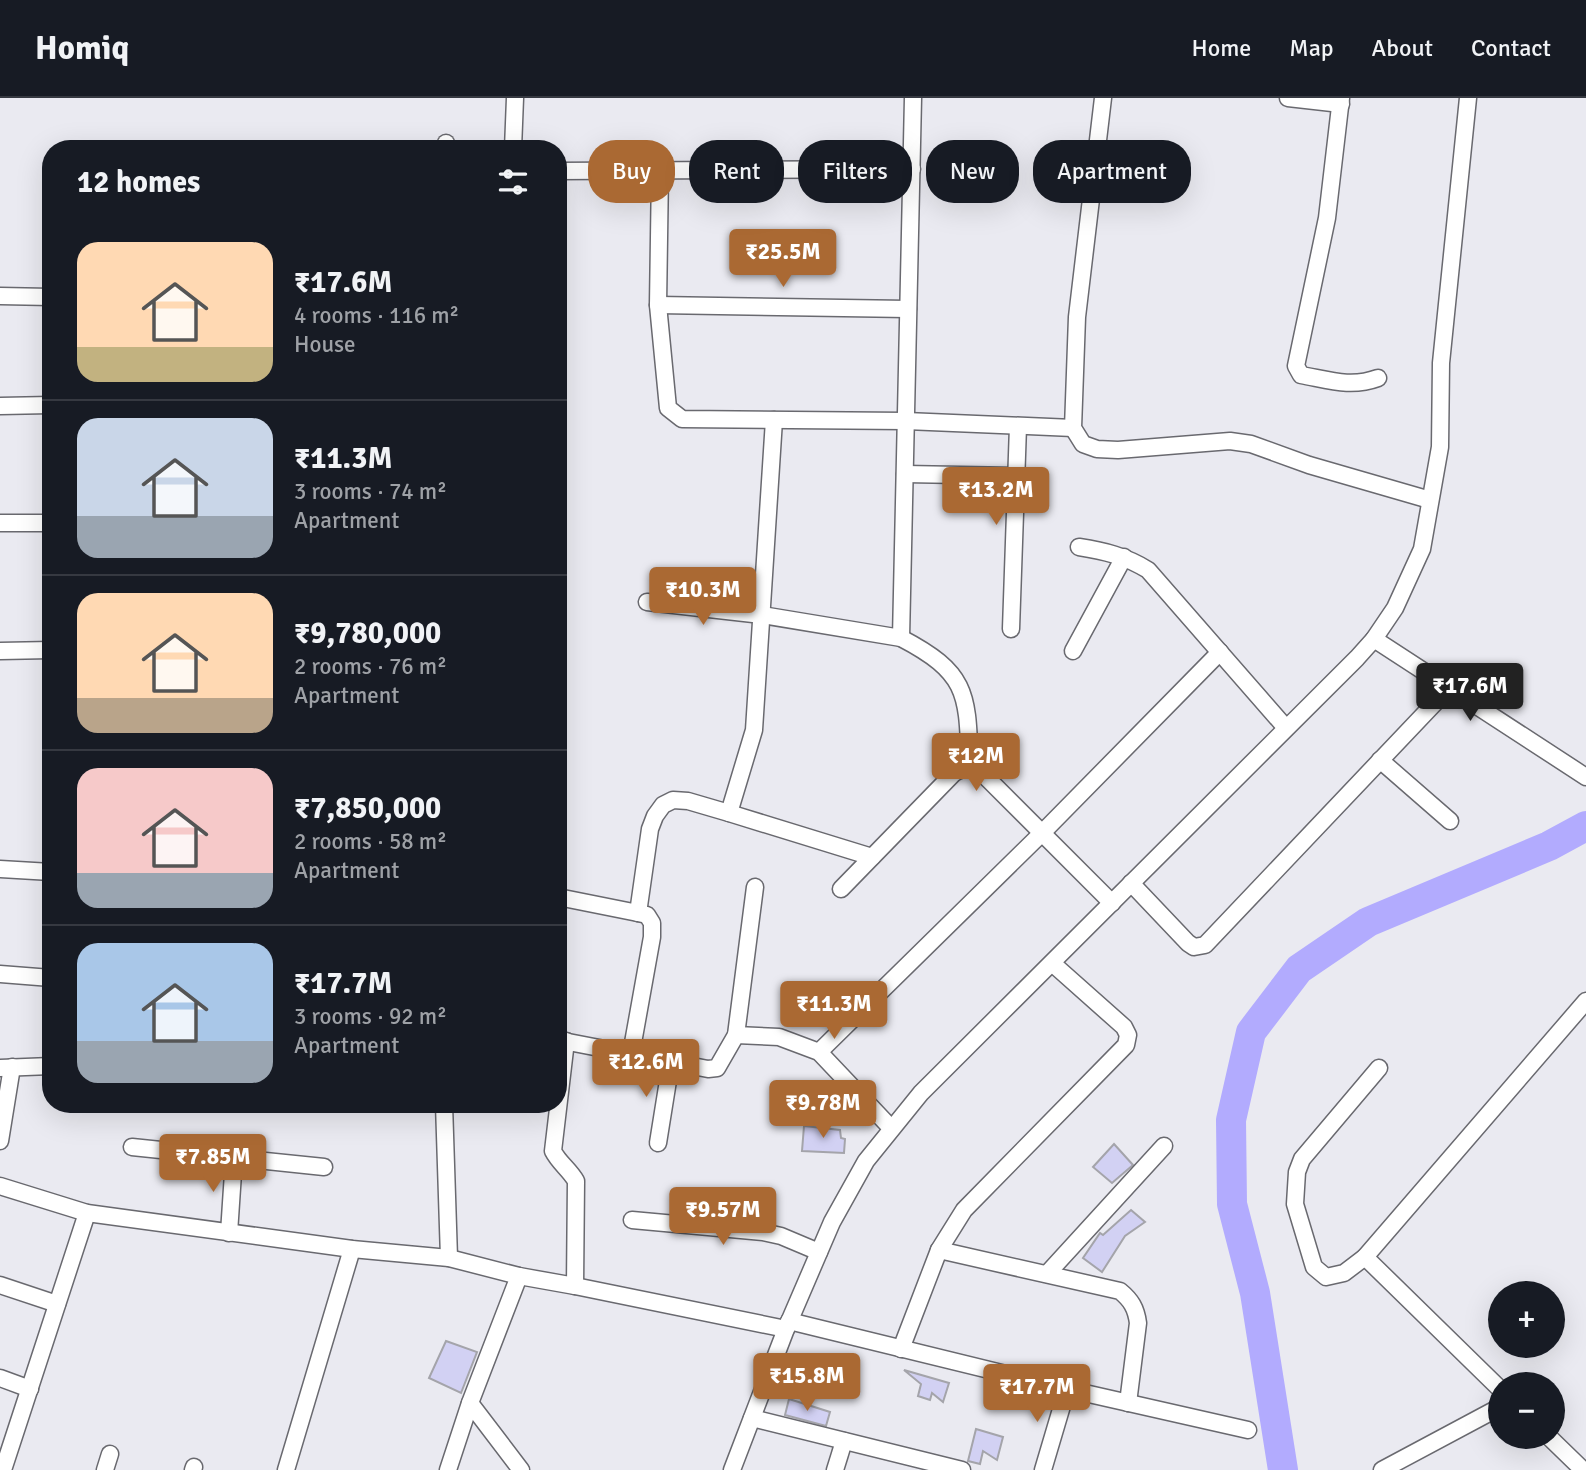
<!DOCTYPE html>
<html lang="en">
<head>
<meta charset="utf-8">
<style>
	:root { --surface:#171b24; --page:#242831; --text:#f1f3f6; --muted:#9ea1a6; --line:#363941; --accent:#aa6933 }
	body { margin:0; font-family:Signika,sans-serif; background:var(--page); color:var(--text); height:100vh; display:flex; flex-direction:column; font-size:26px; white-space:nowrap }
	* { box-sizing:border-box; margin:0 }
	p { font-size:23px; color:var(--muted) }
	.icon { flex:none; width:38px; height:38px; fill:none; stroke:currentColor; stroke-width:2; stroke-linecap:round; stroke-linejoin:round }
	.map { position:relative; flex:1; overflow:hidden }
	.side { position:absolute; left:42px; top:42px; width:525px; height:973px; display:flex; flex-direction:column; background:var(--surface); border-radius:28px; box-shadow:0 7px 28px #0002 }
	.side>* { flex:none }
	.banner { position:absolute; left:588px; top:42px; width:665px; height:63px; display:flex; gap:14px }
	.fabs { position:absolute; left:1488px; top:1183px; display:grid; gap:14px }
	.fabs a { display:grid; place-items:center; width:77px; height:77px; border-radius:50%; background:var(--surface); box-shadow:0 7px 28px #0002; font-size:35px }
	.price { position:absolute; translate:-50% -60px; padding:0 16px; border-radius:7px; background:var(--accent); color:#fff; font-size:23px; line-height:46px; filter:drop-shadow(0 2px 4px #0008) }
	.price::after { content:''; position:absolute; left:50%; top:42px; width:21px; height:16px; margin-left:-10px; background:inherit; clip-path:polygon(0 0,100% 0,50% 100%) }
	.price.current { background:#222; color:#fff }
	ul { padding:0; list-style:none }
	li { display:flex; align-items:center; gap:21px; height:175px; padding:0 35px }
	li+li { border-top:2px solid var(--line) }
	li span { display:grid; place-items:center; flex:none; width:196px; height:140px; border-radius:21px; color:#555 }
	li>.icon { margin-inline-start:auto }
	span .icon { width:84px; height:84px; fill:#fffc; stroke-width:1 }
	li b { font-size:30px }
	h2 { display:flex; justify-content:space-between; align-items:center; height:84px; padding:0 35px; font-size:30px }
	.chip { padding:0 24px; border-radius:28px; background:var(--surface); box-shadow:0 7px 28px #0002; font-size:24px; line-height:63px }
	.chip.current { background:var(--accent); color:#fff }
	header { display:flex; align-items:center; gap:42px; box-sizing:border-box; height:98px; padding:0 35px; background:var(--surface); border-bottom:2px solid var(--line) }
	header strong { font-size:33px }
	nav { display:flex; gap:38px; margin-inline-start:auto; font-size:24px }
	.map>svg:first-child { display:block }
	.lines { fill:none; stroke-linecap:round; stroke-linejoin:round }
	.river { stroke:#b2abfe; stroke-width:30 }
	.building { fill:#d2d1f3; stroke:#a4a4aa; stroke-width:2 }
	.minor-casing { stroke:#69696f; stroke-width:19 }
	.minor { stroke:#fff; stroke-width:16 }
</style>
</head>
<body>
<header>
<strong>Homiq</strong>
<nav><a>Home</a><a>Map</a><a>About</a><a>Contact</a></nav>
</header>
<div class="map">
<svg width="1586" height="1372" viewBox="0 0 1586 1372">
	<rect width="100%" height="100%" fill="#eaeaf1"/>
	<g class="lines">
		<path class="river" d="M1283 1372 1255 1195 1232 1106 1231 1022 1251 934 1299 871 1368 824 1549 748 1586 728"/>
	</g>
	<g class="building">
		<path d="M804 1028 840 1032 841 1040 845 1041 844 1055 802 1053Z"/>
		<path d="M1114 1046 1133 1067 1112 1085 1093 1069Z"/>
		<path d="M1131 1112 1145 1124 1125 1138 1102 1174 1083 1160 1100 1135 1103 1137Z"/>
		<path d="M446 1243 477 1254 461 1295 429 1280Z"/>
		<path d="M904 1272 949 1285 943 1304 932 1295 930 1302 918 1298 921 1286Z"/>
		<path d="M789 1301 830 1314 826 1328 785 1317Z"/>
		<path d="M976 1331 1003 1339 997 1362 983 1353 980 1366 968 1363Z"/>
	</g>
	<g class="lines">
		<g class="minor-casing">
			<g id="minor">
				<path d="M1103 0 1077 219 1073 330 1083 346 1097 351 1118 352 1230 343 1251 346 1309 367 1430 402"/>
				<path d="M1288 0 1341 6"/>
				<path d="M1341 0 1327 120 1296 268 1301 277C1329 282 1351 290 1378 280"/>
				<path d="M446 45V51"/>
				<path d="M513 51 515 0"/>
				<path d="M558 73 912 71"/>
				<path d="M660 73 658 207 668 310 682 321 906 323 1073 330"/>
				<path d="M0 198 51 199"/>
				<path d="M658 207 908 211"/>
				<path d="M0 308 51 307"/>
				<path d="M905 376 1016 378"/>
				<path d="M0 425H51"/>
				<path d="M1079 449C1105 453 1125 458 1148 472L1286 630"/>
				<path d="M647 504 762 517 901 540C970 576 967 597 970 669"/>
				<path d="M1011 531 1018 328"/>
				<path d="M901 540 913 0"/>
				<path d="M1374 541 1586 679"/>
				<path d="M0 553 51 552"/>
				<path d="M1073 553 1124 459"/>
				<path d="M1380 662 1450 723"/>
				<path d="M729 715 754 632 774 322"/>
				<path d="M0 771 51 774"/>
				<path d="M1131 785 1188 845 1194 849 1205 847 1449 590"/>
				<path d="M841 791 953 676C963 669 969 669 980 673L1112 805"/>
				<path d="M558 799 638 815 647 817 652 825V839L631 956"/>
				<path d="M638 815 650 731 655 718 663 707 673 702 688 703 729 715 872 759"/>
				<path d="M0 876 51 880"/>
				<path d="M736 937 779 939 819 954 891 1030"/>
				<path d="M558 942 708 971 717 970 736 937 755 789"/>
				<path d="M566 943 553 1053C559 1065 569 1071 576 1083L575 1188"/>
				<path d="M819 954 1042 735 1220 554"/>
				<path d="M0 970 51 968"/>
				<path d="M444 1006 449 1160"/>
				<path d="M0 1043 12 969"/>
				<path d="M658 1045 671 964"/>
				<path d="M132 1049 324 1069"/>
				<path d="M0 1088 87 1115 352 1151 449 1160 519 1178 575 1188 786 1231"/>
				<path d="M632 1122 763 1134 781 1138 819 1154"/>
				<path d="M229 1135 234 1060"/>
				<path d="M939 1152 1120 1193C1131 1202 1136 1210 1138 1225L1128 1305"/>
				<path d="M1365 1159 1344 1175 1326 1179 1314 1169 1295 1106 1297 1074 1302 1061 1379 970"/>
				<path d="M1047 1176 1164 1048"/>
				<path d="M0 1187 57 1206"/>
				<path d="M789 1223 1067 1291 1248 1332"/>
				<path d="M901 1251 939 1152 964 1112 1126 947 1128 937 1124 929 1052 865"/>
				<path d="M0 1280 30 1291"/>
				<path d="M1500 1291 1365 1159 1586 903"/>
				<path d="M470 1305 521 1372"/>
				<path d="M752 1320 962 1372"/>
				<path d="M1549 1339 1583 1372"/>
				<path d="M3 1372 87 1115"/>
				<path d="M105 1372 110 1356"/>
				<path d="M193 1372 194 1369"/>
				<path d="M286 1372 352 1151"/>
				<path d="M448 1372 470 1305 519 1178"/>
				<path d="M732 1372 786 1231 832 1124 866 1063 921 995 1357 560 1374 541 1395 510 1422 451 1440 349 1441 265 1468 0"/>
				<path d="M835 1372 844 1343"/>
				<path d="M1043 1372 1067 1291"/>
				<path d="M1382 1372 1500 1309"/>
			</g>
		</g>
		<use href="#minor" class="minor"/>
	</g>
</svg>
<div class="fabs">
<a>+</a>
<a>−</a>
</div>
<b class="price" style="left:783px;top:191px">₹25.5M</b>
<b class="price" style="left:996px;top:429px">₹13.2M</b>
<b class="price" style="left:703px;top:529px">₹10.3M</b>
<b class="price current" style="left:1470px;top:625px">₹17.6M</b>
<b class="price" style="left:976px;top:695px">₹12M</b>
<b class="price" style="left:834px;top:943px">₹11.3M</b>
<b class="price" style="left:646px;top:1001px">₹12.6M</b>
<b class="price" style="left:823px;top:1042px">₹9.78M</b>
<b class="price" style="left:213px;top:1096px">₹7.85M</b>
<b class="price" style="left:723px;top:1149px">₹9.57M</b>
<b class="price" style="left:807px;top:1315px">₹15.8M</b>
<b class="price" style="left:1037px;top:1326px">₹17.7M</b>
<div class="banner">
<a class="chip current">Buy</a>
<a class="chip">Rent</a>
<a class="chip">Filters</a>
<a class="chip">New</a>
<a class="chip">Apartment</a>
</div>
<section class="side">
<h2>12 homes<svg class="icon" aria-label="filters" viewBox="0 0 24 24"><path d="M4 7h16M4 17h16"/><circle cx="9" cy="7" r="2"/><circle cx="15" cy="17" r="2"/></svg></h2>
<ul>
<li><span style="background:linear-gradient(#ffd9b3 75%,#c2b280 0)"><svg class="icon" aria-label="home" viewBox="0 0 24 24"><path d="M3 11l9-7 9 7M6 9v11h12V9"/></svg></span><div><b>₹17.6M</b><p>4 rooms · 116 m²</p><p>House</p></div></li>
<li><span style="background:linear-gradient(#c9d6e8 70%,#9aa5b1 0)"><svg class="icon" aria-label="home" viewBox="0 0 24 24"><path d="M3 11l9-7 9 7M6 9v11h12V9"/></svg></span><div><b>₹11.3M</b><p>3 rooms · 74 m²</p><p>Apartment</p></div></li>
<li><span style="background:linear-gradient(#ffd9b3 75%,#b9a48a 0)"><svg class="icon" aria-label="home" viewBox="0 0 24 24"><path d="M3 11l9-7 9 7M6 9v11h12V9"/></svg></span><div><b>₹9,780,000</b><p>2 rooms · 76 m²</p><p>Apartment</p></div></li>
<li><span style="background:linear-gradient(#f6c9c9 75%,#9aa5b1 0)"><svg class="icon" aria-label="home" viewBox="0 0 24 24"><path d="M3 11l9-7 9 7M6 9v11h12V9"/></svg></span><div><b>₹7,850,000</b><p>2 rooms · 58 m²</p><p>Apartment</p></div></li>
<li><span style="background:linear-gradient(#a9c7e8 70%,#9aa5b1 0)"><svg class="icon" aria-label="home" viewBox="0 0 24 24"><path d="M3 11l9-7 9 7M6 9v11h12V9"/></svg></span><div><b>₹17.7M</b><p>3 rooms · 92 m²</p><p>Apartment</p></div></li>
</ul>
</section>
</div>
</body>
</html>
